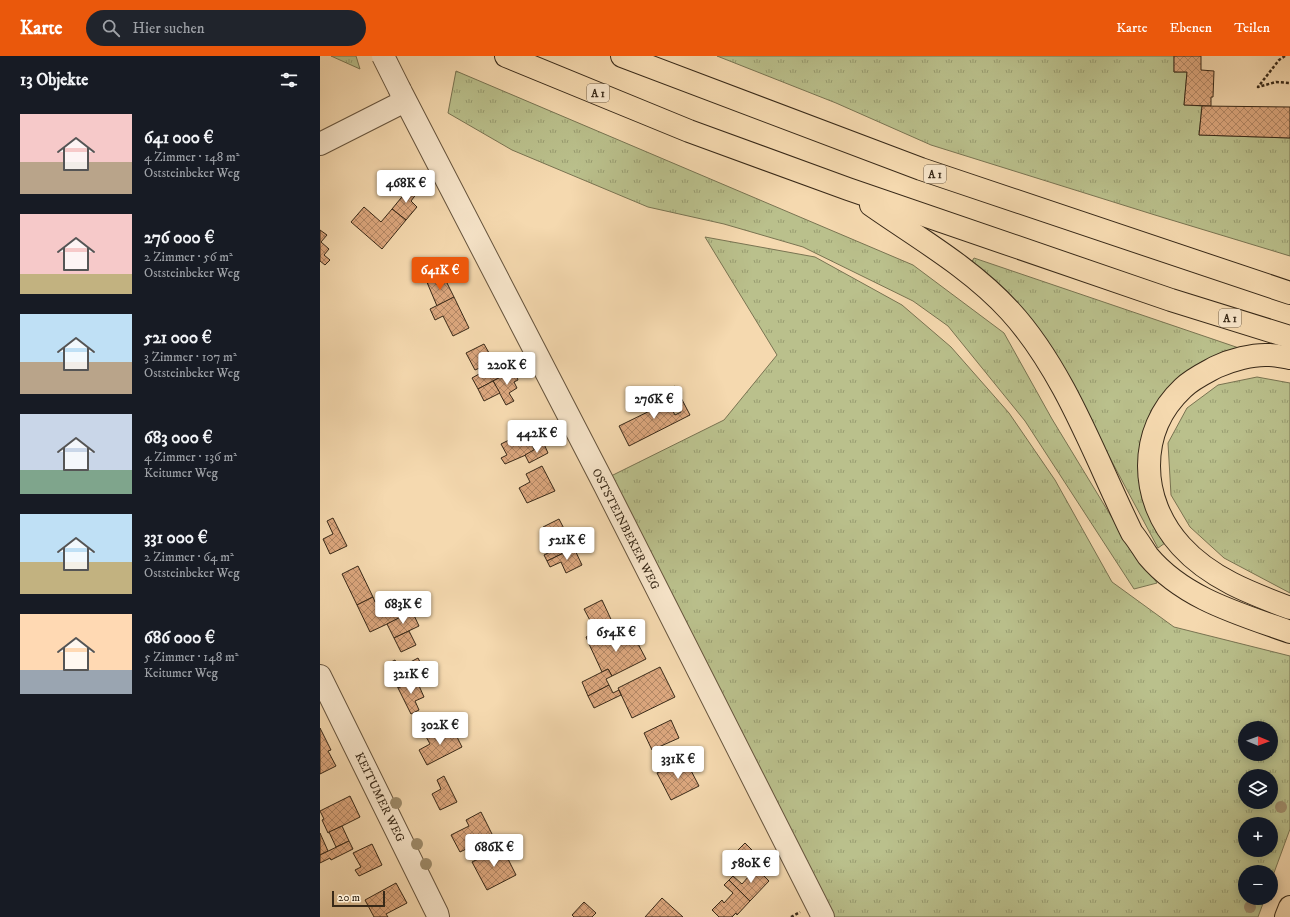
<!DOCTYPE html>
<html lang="de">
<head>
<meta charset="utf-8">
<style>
	:root { --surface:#171b24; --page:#20242c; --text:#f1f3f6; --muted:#9ea1a6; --accent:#ea580c }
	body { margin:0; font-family:"IM FELL DW Pica",serif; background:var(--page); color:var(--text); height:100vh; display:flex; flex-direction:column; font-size:15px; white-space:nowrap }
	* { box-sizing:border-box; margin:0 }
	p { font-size:13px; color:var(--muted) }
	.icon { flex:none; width:22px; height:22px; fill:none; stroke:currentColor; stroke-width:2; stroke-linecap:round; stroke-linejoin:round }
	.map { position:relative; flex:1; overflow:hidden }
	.side { display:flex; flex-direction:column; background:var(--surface); width:320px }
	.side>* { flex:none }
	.needle { width:26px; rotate:91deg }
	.tools { position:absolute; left:918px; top:665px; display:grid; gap:8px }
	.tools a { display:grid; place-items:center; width:40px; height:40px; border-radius:50%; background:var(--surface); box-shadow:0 2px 10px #0003; font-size:20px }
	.scale { position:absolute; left:12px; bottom:10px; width:53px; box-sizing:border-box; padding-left:4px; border:2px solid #382918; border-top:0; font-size:11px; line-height:14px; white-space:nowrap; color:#382918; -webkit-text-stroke:3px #f8e6cb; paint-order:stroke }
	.price { position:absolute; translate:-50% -34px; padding:0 9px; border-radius:4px; background:#fff; color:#222; font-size:13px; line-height:26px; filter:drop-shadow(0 1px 2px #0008) }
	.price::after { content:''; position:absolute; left:50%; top:24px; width:12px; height:9px; margin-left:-6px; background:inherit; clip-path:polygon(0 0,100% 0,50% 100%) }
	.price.current { background:var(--accent); color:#fff }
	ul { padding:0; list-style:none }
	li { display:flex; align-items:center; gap:12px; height:100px; padding:0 20px }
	li span { display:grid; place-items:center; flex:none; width:112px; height:80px; border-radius:0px; color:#555 }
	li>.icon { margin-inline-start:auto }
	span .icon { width:48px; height:48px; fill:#fffc; stroke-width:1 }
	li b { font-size:17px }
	h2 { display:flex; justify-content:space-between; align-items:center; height:48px; padding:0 20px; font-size:17px }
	header { display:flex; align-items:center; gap:24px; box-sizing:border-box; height:56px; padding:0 20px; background:var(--accent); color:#fff }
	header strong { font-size:19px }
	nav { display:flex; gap:22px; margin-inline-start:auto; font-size:14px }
	.search { width:280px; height:36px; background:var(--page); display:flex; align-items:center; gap:10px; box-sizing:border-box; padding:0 14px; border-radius:22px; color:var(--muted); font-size:15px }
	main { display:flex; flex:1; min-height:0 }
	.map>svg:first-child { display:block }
	.grass { fill:url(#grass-tufts); stroke:#797452; fill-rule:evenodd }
	.building { fill:url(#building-cross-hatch); stroke:#382918 }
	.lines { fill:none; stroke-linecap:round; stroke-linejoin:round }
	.minor-casing { stroke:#67553e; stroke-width:24 }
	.major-casing { stroke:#382918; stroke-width:24 }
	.highway-casing { stroke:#382918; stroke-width:24 }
	.path { stroke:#382918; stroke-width:2.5; stroke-dasharray:3 2; stroke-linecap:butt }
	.minor { stroke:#f8e6cb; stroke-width:22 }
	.major { stroke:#f5d9af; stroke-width:22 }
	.highway { stroke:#f5d9af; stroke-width:22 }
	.minor-bridge-casing { stroke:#67553e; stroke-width:24; stroke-linecap:butt }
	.minor-bridge { stroke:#f8e6cb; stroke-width:22 }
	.tree { fill:#9f8d6c }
	.labels { text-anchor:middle; stroke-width:4; stroke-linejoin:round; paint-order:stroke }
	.shield { fill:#f8e6cb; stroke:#72624e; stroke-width:1 }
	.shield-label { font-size:11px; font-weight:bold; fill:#382918 }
	.street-label { font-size:12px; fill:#382918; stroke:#f8e6cb }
</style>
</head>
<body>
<header>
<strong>Karte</strong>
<div class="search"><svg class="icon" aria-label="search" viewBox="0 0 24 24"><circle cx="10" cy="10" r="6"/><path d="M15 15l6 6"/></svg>Hier suchen</div>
<nav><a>Karte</a><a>Ebenen</a><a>Teilen</a></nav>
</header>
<main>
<section class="side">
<h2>13 Objekte<svg class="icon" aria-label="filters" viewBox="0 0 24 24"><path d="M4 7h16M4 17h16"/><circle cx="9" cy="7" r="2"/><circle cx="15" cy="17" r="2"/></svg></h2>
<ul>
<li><span style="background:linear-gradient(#f6c9c9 60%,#b9a48a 0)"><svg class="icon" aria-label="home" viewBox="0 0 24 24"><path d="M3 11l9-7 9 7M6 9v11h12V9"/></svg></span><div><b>641 000 €</b><p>4 Zimmer · 148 m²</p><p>Oststeinbeker Weg</p></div></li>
<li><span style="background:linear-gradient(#f6c9c9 75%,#c2b280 0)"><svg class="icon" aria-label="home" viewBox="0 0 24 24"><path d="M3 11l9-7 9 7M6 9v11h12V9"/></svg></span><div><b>276 000 €</b><p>2 Zimmer · 56 m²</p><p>Oststeinbeker Weg</p></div></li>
<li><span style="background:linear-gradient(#bfe0f5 60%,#b9a48a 0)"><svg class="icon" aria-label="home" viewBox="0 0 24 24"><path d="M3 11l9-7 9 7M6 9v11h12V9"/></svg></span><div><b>521 000 €</b><p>3 Zimmer · 107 m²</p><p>Oststeinbeker Weg</p></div></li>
<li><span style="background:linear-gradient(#c9d6e8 70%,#7fa58c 0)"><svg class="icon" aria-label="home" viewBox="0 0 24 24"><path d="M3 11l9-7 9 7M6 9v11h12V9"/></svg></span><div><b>683 000 €</b><p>4 Zimmer · 136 m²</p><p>Keitumer Weg</p></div></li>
<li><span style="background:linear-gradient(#bfe0f5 60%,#c2b280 0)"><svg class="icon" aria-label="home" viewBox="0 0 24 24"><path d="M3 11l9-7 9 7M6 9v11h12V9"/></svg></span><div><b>331 000 €</b><p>2 Zimmer · 64 m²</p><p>Oststeinbeker Weg</p></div></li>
<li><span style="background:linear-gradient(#ffd9b3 70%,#9aa5b1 0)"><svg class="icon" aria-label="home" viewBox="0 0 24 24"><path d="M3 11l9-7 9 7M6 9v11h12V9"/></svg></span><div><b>686 000 €</b><p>5 Zimmer · 148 m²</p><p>Keitumer Weg</p></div></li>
</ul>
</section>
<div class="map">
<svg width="970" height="861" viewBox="0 0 970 861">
	<defs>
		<pattern id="grass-tufts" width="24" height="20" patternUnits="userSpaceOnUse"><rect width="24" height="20" fill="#bac08c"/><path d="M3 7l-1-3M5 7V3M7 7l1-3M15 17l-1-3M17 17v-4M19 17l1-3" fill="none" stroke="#989c71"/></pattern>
		<pattern id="building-cross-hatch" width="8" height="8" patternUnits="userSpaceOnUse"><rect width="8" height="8" fill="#dca77e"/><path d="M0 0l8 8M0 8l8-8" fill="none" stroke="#b38866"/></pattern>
	</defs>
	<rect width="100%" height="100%" fill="#f5d9af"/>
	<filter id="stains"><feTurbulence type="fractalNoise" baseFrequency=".005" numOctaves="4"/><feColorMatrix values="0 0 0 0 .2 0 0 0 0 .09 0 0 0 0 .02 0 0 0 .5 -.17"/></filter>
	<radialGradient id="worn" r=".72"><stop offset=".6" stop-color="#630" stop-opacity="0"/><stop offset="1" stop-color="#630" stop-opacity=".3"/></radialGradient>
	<g class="grass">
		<path d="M11 0H36L40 13Z"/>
		<path d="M397 0H854V16H867L864 49 882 50 879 79 970 82V200L835 159 611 89 516 47Z"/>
		<path d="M136 15 593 209 684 277 732 363 794 465 837 527 814 533 705 365 628 270 593 245 483 191 404 168 328 151 192 94 128 57Z"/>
		<path d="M385 181 495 201 582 249 631 291 689 357 735 424 792 526 854 571 970 600V773L951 825V816H925V842H945L938 861H513L289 421 404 364 457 299ZM925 672H951V698H925ZM925 720H951V746H925ZM925 768H951V794H925Z"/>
		<path d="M654 202 919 292 881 306 853 329 833 352 822 391 845 487 838 492 743 314 651 207Z"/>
		<path d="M937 321 970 327V537L904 502 870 471 851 439 848 387 867 352 898 329Z"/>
	</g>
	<g class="building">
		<path d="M854 0H881V14L894 15 893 41H891V50L864 49 867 16H854Z"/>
		<path d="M882 50 970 51V82L879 79Z"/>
		<path d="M90 131 97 137 91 145 97 151 86 164 72 153Z"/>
		<path d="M44 151 61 166 72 153 86 164 62 193 31 166Z"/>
		<path d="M0 174 7 179 1 186 9 193 4 199 10 204 5 209 0 205Z"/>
		<path d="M113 220 117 229 126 225 134 241 117 250 106 224Z"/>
		<path d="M134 241 149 272 133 280 123 260 115 264 110 253Z"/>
		<path d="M164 288 173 304 181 300 184 306 188 304 194 314 158 333 152 322 168 313 166 309 155 314 146 297Z"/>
		<path d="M194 314 198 324 194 326 197 332 189 337 194 345 186 349 173 325Z"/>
		<path d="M173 325 180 337 164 345 158 333Z"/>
		<path d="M355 330 370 359 309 390 299 370 348 346 355 359 361 356 349 334Z"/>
		<path d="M205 376 215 395 185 408 181 402 187 399 181 388Z"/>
		<path d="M224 388 228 397 209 407 205 399Z"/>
		<path d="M222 410 235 435 207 447 199 432 210 426 206 418Z"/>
		<path d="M13 462 27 490 10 498 3 483 13 478 7 465Z"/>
		<path d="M239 463 254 492 227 505 224 499 234 494 223 471Z"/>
		<path d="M254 492 262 509 246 517 241 506 230 511 227 505Z"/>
		<path d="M38 510 53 541 37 549 22 518Z"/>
		<path d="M71 538 82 561 50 576 37 549 53 541 55 546Z"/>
		<path d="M282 544 296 574 269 588 266 581 276 576 264 553Z"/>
		<path d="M92 555 99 570 74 582 67 568Z"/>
		<path d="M296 574 299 579 305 577 310 587 316 584 326 603 292 620 288 613 282 616 269 588Z"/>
		<path d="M89 575 96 589 81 596 74 582Z"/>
		<path d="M98 602 106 618 78 632 67 608 75 604 79 612Z"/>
		<path d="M340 611 355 641 312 662 298 632Z"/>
		<path d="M288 613 292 620 286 623 289 629 268 640 262 626Z"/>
		<path d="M96 623 104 641 95 645 99 654 91 658 78 632Z"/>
		<path d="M289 629 293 637 299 634 301 639 274 652 268 640Z"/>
		<path d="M351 664 359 682 332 694 324 677Z"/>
		<path d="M132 671 142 691 107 709 99 694 110 688 104 677 110 674 113 681Z"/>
		<path d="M0 672 11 694 8 695 16 710 0 718Z"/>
		<path d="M365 703 379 730 351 744 337 717Z"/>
		<path d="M124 720 137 746 120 754 112 738 121 733 117 724Z"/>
		<path d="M30 740 40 761 8 777 2 764 4 763 0 755Z"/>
		<path d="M161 756 173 780 140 796 131 779 149 770 146 764Z"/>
		<path d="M22 770 29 785 16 791 9 776Z"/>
		<path d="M0 777 8 795 0 799Z"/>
		<path d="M29 785 33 793 11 804 10 802 0 807V799Z"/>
		<path d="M425 787 438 800 428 811 414 798Z"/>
		<path d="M52 788 62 809 39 820 35 814 41 811 33 797Z"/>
		<path d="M182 791 196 819 167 834 152 806Z"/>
		<path d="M436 812 449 825 430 845 409 824 413 820 422 828Z"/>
		<path d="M409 824 430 845 417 859 416 857 412 861H399L392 854 402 844 404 847 413 837 404 829Z"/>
		<path d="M76 827 87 847 66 858 68 861H54L45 844Z"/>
		<path d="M342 842 363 861H325Z"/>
		<path d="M264 846 276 857 272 861H254L252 859Z"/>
	</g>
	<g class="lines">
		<g class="minor-casing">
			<g id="minor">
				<path d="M80 34 284 428 503 861"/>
				<path d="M0 88 85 45"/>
				<path d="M0 620 117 857 118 861"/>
			</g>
		</g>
		<g class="major-casing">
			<path id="major" d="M966 861 970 851"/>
		</g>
		<g class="highway-casing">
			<g id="highway">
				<path d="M186 0 369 75 528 133 851 244 970 281"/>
				<path d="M302 0 601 113 970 237"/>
				<path d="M551 149C598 182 651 212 690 255 745 315 776 404 812 477 818 484 823 493 828 500 864 543 920 558 970 576"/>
				<path d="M970 302C963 301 956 299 949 299 933 298 911 304 896 311 885 317 872 323 863 332 817 375 819 444 861 490 890 522 930 537 970 552"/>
			</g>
		</g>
		<g class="path">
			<path d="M965 0 959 4 938 31 956 26 970 27"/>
			<path d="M471 861 480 856"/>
		</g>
		<use href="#minor" class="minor"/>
		<use href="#major" class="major"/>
		<use href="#highway" class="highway"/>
		<g class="minor-bridge-casing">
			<path id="minor-bridge" d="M63 0 80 34"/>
		</g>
		<use href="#minor-bridge" class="minor-bridge"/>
	</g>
	<g class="tree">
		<circle cx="76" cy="747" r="6"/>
		<circle cx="961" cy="751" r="6"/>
		<circle cx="97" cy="788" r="6"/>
		<circle cx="106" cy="808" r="6"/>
		<circle cx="930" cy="851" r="6"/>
	</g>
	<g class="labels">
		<g class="shield">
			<rect x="267" y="28" width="22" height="18" rx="3"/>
			<rect x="604" y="109" width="22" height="18" rx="3"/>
			<rect x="899" y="253" width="22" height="18" rx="3"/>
		</g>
		<g class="shield-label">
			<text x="278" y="41">A 1</text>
			<text x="615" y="122">A 1</text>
			<text x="910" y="266">A 1</text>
		</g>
		<g class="street-label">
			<text transform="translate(306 473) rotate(63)" y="4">OSTSTEINBEKER WEG</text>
			<text transform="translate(60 741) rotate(64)" y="4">KEITUMER WEG</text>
		</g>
	</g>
	<rect width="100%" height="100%" filter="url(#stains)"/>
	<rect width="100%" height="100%" fill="url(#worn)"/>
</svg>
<div class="tools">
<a><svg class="needle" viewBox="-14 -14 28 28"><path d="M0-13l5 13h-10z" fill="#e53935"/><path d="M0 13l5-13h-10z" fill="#9ea1a6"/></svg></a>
<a><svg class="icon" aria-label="layers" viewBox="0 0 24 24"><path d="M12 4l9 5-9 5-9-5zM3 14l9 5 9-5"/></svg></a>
<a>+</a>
<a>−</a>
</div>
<div class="scale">20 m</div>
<b class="price" style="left:86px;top:148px">468K €</b>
<b class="price current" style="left:120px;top:235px">641K €</b>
<b class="price" style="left:187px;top:330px">220K €</b>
<b class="price" style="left:334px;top:364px">276K €</b>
<b class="price" style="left:217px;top:398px">442K €</b>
<b class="price" style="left:247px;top:505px">521K €</b>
<b class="price" style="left:83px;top:569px">683K €</b>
<b class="price" style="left:296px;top:597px">654K €</b>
<b class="price" style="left:91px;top:639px">321K €</b>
<b class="price" style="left:120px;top:690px">302K €</b>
<b class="price" style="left:358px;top:724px">331K €</b>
<b class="price" style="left:174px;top:812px">686K €</b>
<b class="price" style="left:431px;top:828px">580K €</b>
</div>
</main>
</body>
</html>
